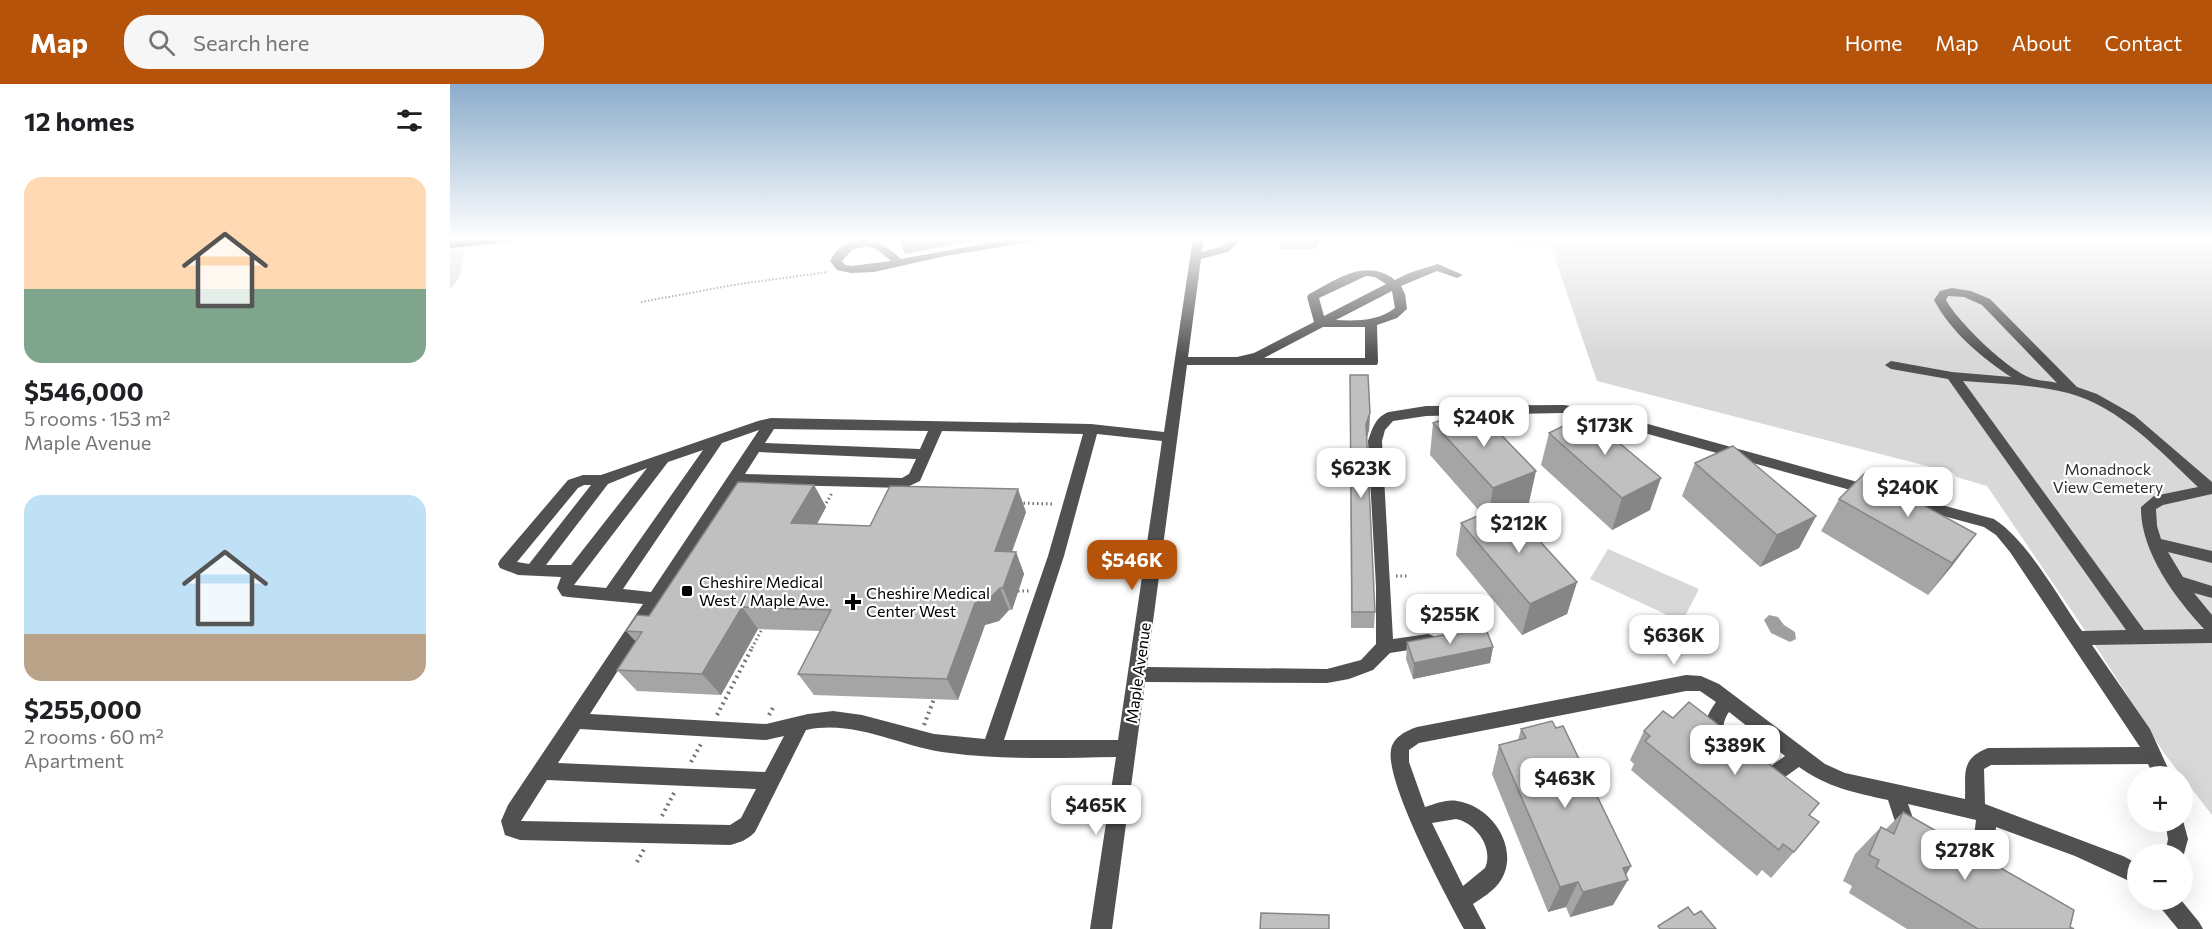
<!DOCTYPE html>
<html lang="en">
<head>
<meta charset="utf-8">
<style>
	:root { --surface:#fff; --page:#f6f6f6; --text:#202124; --muted:#757577; --accent:#b45309 }
	body { margin:0; font-family:Commissioner,sans-serif; background:var(--page); color:var(--text); height:100vh; display:flex; flex-direction:column; font-size:22px; white-space:nowrap }
	* { box-sizing:border-box; margin:0 }
	p { font-size:20px; color:var(--muted) }
	.icon { flex:none; width:33px; height:33px; fill:none; stroke:currentColor; stroke-width:2; stroke-linecap:round; stroke-linejoin:round }
	.map { position:relative; flex:1; overflow:hidden }
	.side { display:flex; flex-direction:column; background:var(--surface); width:450px }
	.side>* { flex:none }
	.controls { position:absolute; left:1677px; top:682px; display:grid; gap:12px }
	.controls a { display:grid; place-items:center; width:66px; height:66px; border-radius:50%; background:var(--surface); box-shadow:0 6px 24px #0002; font-size:30px }
	.price { position:absolute; translate:-50% -51px; padding:0 14px; border-radius:12px; background:#fff; color:#222; font-size:20px; line-height:39px; filter:drop-shadow(0 2px 3px #0008) }
	.price::after { content:''; position:absolute; left:50%; top:36px; width:18px; height:14px; margin-left:-9px; background:inherit; clip-path:polygon(0 0,100% 0,50% 100%) }
	.price.current { background:var(--accent); color:#fff }
	ul { padding:0; list-style:none }
	li { display:grid; align-content:center; gap:12px; height:318px; padding:0 24px }
	li span { display:grid; place-items:center; height:186px; border-radius:18px; color:#555 }
	li>.icon { margin-inline-start:auto }
	span .icon { width:108px; height:108px; fill:#fffc; stroke-width:1 }
	li b { font-size:26px }
	h2 { display:flex; justify-content:space-between; align-items:center; height:72px; padding:0 24px; font-size:26px }
	header { display:flex; align-items:center; gap:36px; box-sizing:border-box; height:84px; padding:0 30px; background:var(--accent); color:#fff }
	header strong { font-size:28px }
	nav { display:flex; gap:33px; margin-inline-start:auto; font-size:21px }
	.search { width:420px; height:54px; background:var(--page); display:flex; align-items:center; gap:15px; box-sizing:border-box; padding:0 21px; border-radius:24px; color:var(--muted); font-size:22px }
	main { display:flex; flex:1; min-height:0 }
	.map>svg:first-child { display:block }
	.green { fill:#d8d8d8 }
	.water { fill:#9f9f9f }
	.lines { fill:none; stroke-linecap:round; stroke-linejoin:round }
	.highway-casing { stroke:#dbdbdb; stroke-width:3 }
	.path-far2 { stroke:#737373; stroke-width:2; stroke-dasharray:1.5 2; stroke-linecap:butt }
	.path-far1 { stroke:#737373; stroke-width:3; stroke-dasharray:1.5 3; stroke-linecap:butt }
	.path { stroke:#737373; stroke-width:4; stroke-dasharray:2 4; stroke-linecap:butt }
	.minor { fill:#515151; fill-rule:evenodd }
	.highway { fill:#000; fill-rule:evenodd }
	.wall { fill:#a5a5a5 }
	.shaded-wall { fill:#868686 }
	.building { fill:#c0c0c0; stroke:#868686; stroke-width:1.5 }
	.poi-dot { fill:#000; stroke:#fff; stroke-width:2 }
	.labels { text-anchor:middle; stroke-width:4.5; stroke-linejoin:round; paint-order:stroke }
	.park-label { font-size:16px; fill:#2f2f2f; stroke:#fff }
	.poi-label { font-size:16px; fill:#000; stroke:#fff; text-anchor:start }
	.street-label { font-size:16px; fill:#000; stroke:#fff }
</style>
</head>
<body>
<header>
<strong>Map</strong>
<div class="search"><svg class="icon" aria-label="search" viewBox="0 0 24 24"><circle cx="10" cy="10" r="6"/><path d="M15 15l6 6"/></svg>Search here</div>
<nav><a>Home</a><a>Map</a><a>About</a><a>Contact</a></nav>
</header>
<main>
<section class="side">
<h2>12 homes<svg class="icon" aria-label="filters" viewBox="0 0 24 24"><path d="M4 7h16M4 17h16"/><circle cx="9" cy="7" r="2"/><circle cx="15" cy="17" r="2"/></svg></h2>
<ul>
<li><span style="background:linear-gradient(#ffd9b3 60%,#7fa58c 0)"><svg class="icon" aria-label="home" viewBox="0 0 24 24"><path d="M3 11l9-7 9 7M6 9v11h12V9"/></svg></span><div><b>$546,000</b><p>5 rooms · 153 m²</p><p>Maple Avenue</p></div></li>
<li><span style="background:linear-gradient(#bfe0f5 75%,#b9a48a 0)"><svg class="icon" aria-label="home" viewBox="0 0 24 24"><path d="M3 11l9-7 9 7M6 9v11h12V9"/></svg></span><div><b>$255,000</b><p>2 rooms · 60 m²</p><p>Apartment</p></div></li>
</ul>
</section>
<div class="map">
<svg width="1762" height="845" viewBox="0 0 1762 845">
	<rect width="100%" height="100%" fill="#fff"/>
	<g class="green">
		<path d="M1051 154H1762V731L1714 669 1649 567 1537 402 1506 393 1504 389 1147 297 1100 160 1067 161Z"/>
		<path d="M15 165 9 194 0 206V167Z"/>
		<path d="M1158 465 1249 505 1232 538 1140 495Z"/>
	</g>
	<path class="water" d="M1319 531 1328 533 1334 541 1345 548 1346 555 1340 558 1321 549 1314 536Z"/>
	<g class="lines">
		<g class="highway-casing">
			<path id="highway" d="M22 154H63L56 158 0 164V156Z"/>
		</g>
		<path class="path-far2" d="M191 218 289 200 378 188"/>
		<g class="path-far1">
			<path d="M940 390H950"/>
			<path d="M569 419 604 420"/>
			<path d="M374 423 382 409"/>
			<path d="M946 492H959"/>
			<path d="M568 507H580"/>
			<path d="M302 564 312 545"/>
		</g>
		<g class="path">
			<path d="M267 631 303 562"/>
			<path d="M319 631 324 622"/>
			<path d="M474 641 484 615"/>
			<path d="M241 678 251 660"/>
			<path d="M212 732 224 709"/>
			<path d="M187 778 194 765"/>
		</g>
		<g class="minor">
			<path d="M566 154H594L588 157 495 172 424 188 401 189 387 186 380 177C397 145 430 154 451 175ZM417 162 428 166 441 177 401 182 395 181 392 177 402 166Z"/>
			<path d="M743 154H754L752 168 770 163 782 154H793L778 168 751 175 738 273H787L804 269 864 238 857 213 859 210C886 196 916 173 945 196L959 189 988 180 1013 191 1007 194 987 187 951 202 955 210 957 225 947 234 927 241 928 278 927 281H737L697 583 877 585 911 576 926 560V503L918 357C922 345 926 332 939 328L976 322 1114 321 1151 327 1422 402 1429 407 1422 412 1151 337 1114 329 976 332 943 337 935 346 932 357 943 555 978 550 984 552 986 557 984 562 940 569 923 586 899 595 877 599 695 598 662 845H640L666 673C611 674 555 676 500 669 451 664 407 635 356 646L305 748C297 756 291 758 280 761L70 756 55 751 51 737 58 721 193 520 118 513 112 512 107 504 111 493 68 491 50 484 48 480 50 476 118 396 133 391H151L308 337 321 334 641 340 714 348ZM916 192 925 193 936 200 874 232 869 214ZM942 207 945 224C928 237 907 237 886 236ZM873 243H915V274H814ZM324 345 478 347 470 365 315 359ZM309 346 201 508 173 505 272 359ZM492 347 633 350 598 472 535 655 484 650 412 631 383 627 358 630 316 640 140 630 210 521 214 520 215 513 288 400 455 404 470 397ZM647 350 712 357 668 656H554L614 472ZM253 366 156 504 124 501 218 378ZM309 368 466 375 459 390 452 394 295 390ZM197 384 121 481H96L158 400ZM134 401H141L79 480 67 478 128 404ZM130 645 316 656 334 652 315 688 108 679ZM97 696 306 705 291 734 280 741 71 737Z"/>
			<path d="M1502 204 1521 207 1540 215 1627 303 1647 310 1684 331 1762 398V410L1713 421 1706 425 1707 442 1711 455 1762 467V479L1718 468 1733 493 1762 502V514L1744 509 1762 531V559L1642 561 1700 645 1722 693H1704L1698 680 1541 681 1534 685 1535 720 1673 772 1688 780V801L1625 772 1546 743C1544 770 1532 791 1502 779L1499 772 1502 765 1509 762 1518 763 1523 760 1526 736 1458 720 1468 749 1465 756 1458 759 1451 756 1438 716C1406 709 1376 703 1349 683 1335 693 1323 704 1305 697L1303 691 1305 685 1321 682 1335 672 1279 628C1269 642 1277 649 1272 661L1265 663 1258 661C1251 644 1256 632 1266 618L1250 607H1236L969 659 959 666V678L975 723C985 720 996 715 1007 717 1043 722 1072 767 1049 799 1042 808 1032 814 1023 820L1036 845H1014C996 812 935 698 941 666 943 653 956 647 967 643L1236 591 1251 592 1269 600 1375 680 1395 689 1515 715C1516 689 1510 675 1538 664L1690 663 1560 468 1546 451 1534 443 1449 420 1447 416 1449 412 1454 411 1544 435C1578 457 1608 513 1632 547L1676 546 1498 295 1441 285 1435 281 1441 277 1502 288 1561 293C1531 273 1501 248 1484 216L1490 207ZM1498 212 1514 213 1532 221 1607 299C1600 297 1591 297 1584 295 1560 289 1508 238 1496 216ZM1513 297C1547 300 1584 300 1618 309 1670 323 1710 367 1748 403L1704 412 1691 423C1690 467 1725 514 1754 545L1694 546ZM1006 735C1026 739 1044 764 1035 784L1013 802 982 739Z"/>
			<path d="M1732 733 1738 755 1732 777V771H1715L1718 755 1715 738H1732Z"/>
			<path d="M1707 816H1731L1749 838 1753 845H1728L1710 823Z"/>
		</g>
		<use href="#highway" class="highway"/>
	</g>
	<g class="wall">
		<path d="M826 154H872L865 165H832Z"/>
		<path d="M900 309 920 329 919 346 917 353 925 528 924 544H901Z"/>
		<path d="M983 339 1079 419 1062 426 1127 498 1117 530 1072 551 1006 471 1011 439 1032 430 980 371Z"/>
		<path d="M1099 349 1200 426 1162 446 1091 381Z"/>
		<path d="M1245 379 1366 432 1349 464 1310 483 1232 412Z"/>
		<path d="M364 401 376 423 367 440 420 442 576 428 562 468H566L574 490 562 526H559L549 537 535 541 508 616 364 611 348 590 370 547 308 545 271 611 187 607 167 586 186 558 176 547 199 532Z"/>
		<path d="M1389 415 1526 450 1502 482 1478 511 1371 447Z"/>
		<path d="M957 558 1043 563 1040 579 963 595 956 575Z"/>
		<path d="M1071 645 1181 782 1176 791 1163 821 1120 833 1116 823 1098 828 1042 690 1049 661 1068 656Z"/>
		<path d="M1194 647 1359 731 1344 768 1321 794 1312 786 1307 792 1181 686 1184 680 1180 676Z"/>
		<path d="M1453 728 1620 843 1624 845H1457L1399 809 1402 802 1393 797 1405 770 1431 743 1436 745Z"/>
	</g>
	<g class="shaded-wall">
		<path d="M449 154H562L529 158 528 156 455 170Z"/>
		<path d="M865 154H872L865 165Z"/>
		<path d="M920 329 919 346 916 357V340Z"/>
		<path d="M1086 387 1079 419 1038 437 1043 404Z"/>
		<path d="M1211 394 1200 426 1162 446 1172 414Z"/>
		<path d="M364 401 376 423 355 462 341 439Z"/>
		<path d="M568 405 576 428 554 489 545 467Z"/>
		<path d="M1366 432 1349 464 1310 483 1327 451Z"/>
		<path d="M1526 450 1502 482 1478 511 1502 479Z"/>
		<path d="M566 468 574 490 562 526 553 504Z"/>
		<path d="M1127 498 1117 530 1072 551 1080 520Z"/>
		<path d="M550 504 559 526 549 537 535 541 508 616 497 595 525 519Z"/>
		<path d="M292 523 308 545 271 611 252 590Z"/>
		<path d="M1043 563 1040 579 963 595 964 579Z"/>
		<path d="M1181 782 1172 797 1178 796 1163 821 1120 833 1133 808 1173 784Z"/>
		<path d="M1128 798 1116 823 1098 828 1110 803Z"/>
	</g>
	<g class="building">
		<path d="M900 291H918L920 329 916 340 925 528H902Z"/>
		<path d="M1024 323 1086 387 1043 404 983 339Z"/>
		<path d="M1136 331 1211 394 1172 414 1099 349Z"/>
		<path d="M1283 362 1366 432 1327 451 1245 379Z"/>
		<path d="M1415 389 1526 450 1502 479 1389 415Z"/>
		<path d="M288 398 364 401 341 439 420 442 440 402 568 405 545 467 566 468 553 504H550L539 515 525 519 497 595 348 590 381 526 292 523 252 590 167 586 192 548 176 547 187 531 199 532Z"/>
		<path d="M1056 420 1127 498 1080 520 1011 439Z"/>
		<path d="M1035 543 1043 563 964 579 957 558Z"/>
		<path d="M1239 618 1369 719 1359 731 1369 738 1344 768 1333 760 1329 766 1195 657 1200 652 1194 647 1213 627 1223 634Z"/>
		<path d="M1102 637 1106 644 1113 642 1181 782 1173 784 1178 796 1133 808 1128 798 1110 803 1049 661 1076 654 1071 645Z"/>
		<path d="M1453 728 1624 826 1620 843 1624 845H1528L1426 783 1429 776 1419 771 1431 743 1444 750Z"/>
		<path d="M1238 823 1244 831 1251 827 1266 845H1210L1208 842Z"/>
		<path d="M811 829 879 831V845H810Z"/>
	</g>
	<linearGradient id="sky" x2="0" y2="1"><stop stop-color="#8baccb"/><stop offset="0.57" stop-color="#fff"/><stop offset="1" stop-color="#fff" stop-opacity="0"/></linearGradient>
	<rect width="1762" height="272" fill="url(#sky)"/>
	<g class="poi-dot">
		<rect x="231" y="501" width="12" height="12" rx="3"/>
		<path d="M400 509h6v6h6v6h-6v6h-6v-6h-6v-6h6z"/>
	</g>
	<g class="labels">
		<g class="park-label">
			<text x="1658" y="391">Monadnock<tspan x="1658" dy="18">View Cemetery</tspan></text>
		</g>
		<g class="poi-label">
			<text x="249" y="504">Cheshire Medical<tspan x="249" dy="18">West / Maple Ave.</tspan></text>
			<text x="416" y="515">Cheshire Medical<tspan x="416" dy="18">Center West</tspan></text>
		</g>
		<g class="street-label">
			<text transform="translate(688 589) rotate(-82)" y="6">Maple Avenue</text>
		</g>
	</g>
</svg>
<div class="controls">
<a>+</a>
<a>−</a>
</div>
<b class="price" style="left:1034px;top:364px">$240K</b>
<b class="price" style="left:1155px;top:372px">$173K</b>
<b class="price" style="left:911px;top:415px">$623K</b>
<b class="price" style="left:1458px;top:434px">$240K</b>
<b class="price" style="left:1069px;top:470px">$212K</b>
<b class="price current" style="left:682px;top:507px">$546K</b>
<b class="price" style="left:1000px;top:561px">$255K</b>
<b class="price" style="left:1224px;top:582px">$636K</b>
<b class="price" style="left:1285px;top:692px">$389K</b>
<b class="price" style="left:1115px;top:725px">$463K</b>
<b class="price" style="left:646px;top:752px">$465K</b>
<b class="price" style="left:1515px;top:797px">$278K</b>
</div>
</main>
</body>
</html>
